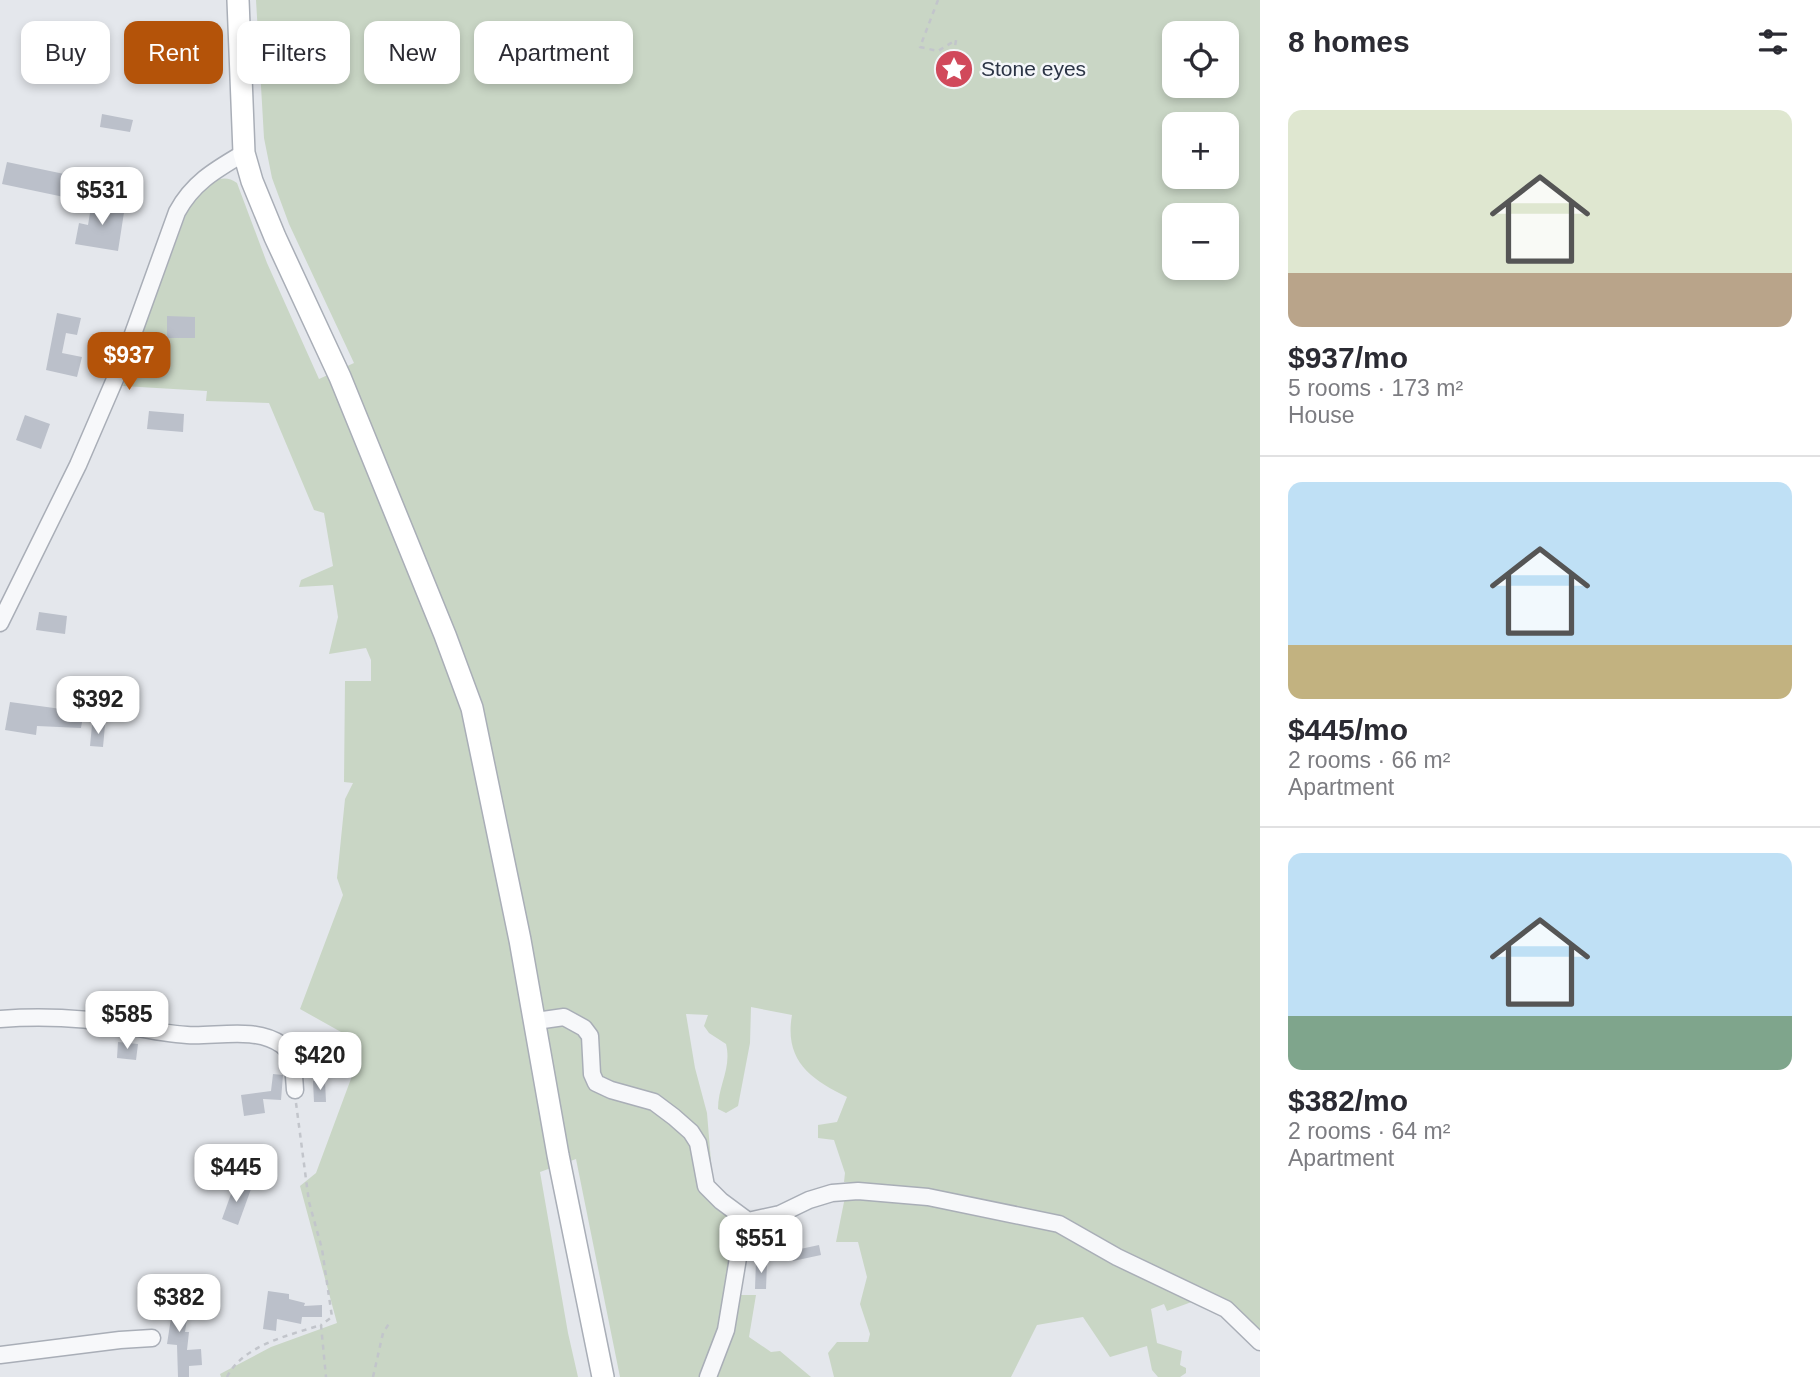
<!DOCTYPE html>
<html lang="en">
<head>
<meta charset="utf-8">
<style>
	:root { --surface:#fff; --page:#f2f2f3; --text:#2b2b33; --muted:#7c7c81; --line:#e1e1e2; --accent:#b45309 }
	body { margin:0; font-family:Arial,sans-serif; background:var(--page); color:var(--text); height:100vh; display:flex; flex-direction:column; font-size:26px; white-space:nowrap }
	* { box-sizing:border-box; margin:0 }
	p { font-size:23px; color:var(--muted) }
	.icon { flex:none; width:38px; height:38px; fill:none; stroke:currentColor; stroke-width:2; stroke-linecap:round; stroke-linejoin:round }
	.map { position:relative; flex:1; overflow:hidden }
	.panel { display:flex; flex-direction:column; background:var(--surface); width:560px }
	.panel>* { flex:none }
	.banner { position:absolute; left:21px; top:21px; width:665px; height:63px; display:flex; gap:14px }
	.tools { position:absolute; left:1162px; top:21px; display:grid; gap:14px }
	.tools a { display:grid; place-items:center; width:77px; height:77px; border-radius:14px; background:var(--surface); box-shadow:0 4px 10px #0003; font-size:35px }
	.price { position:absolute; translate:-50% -60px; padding:0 16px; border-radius:14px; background:#fff; color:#222; font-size:23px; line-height:46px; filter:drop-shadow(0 2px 4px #0008) }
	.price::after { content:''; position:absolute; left:50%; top:42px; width:21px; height:16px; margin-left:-10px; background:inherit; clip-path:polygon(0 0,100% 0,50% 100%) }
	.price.current { background:var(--accent); color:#fff }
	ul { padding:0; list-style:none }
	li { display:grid; align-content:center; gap:14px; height:371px; padding:0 28px }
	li+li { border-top:2px solid var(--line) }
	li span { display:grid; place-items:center; height:217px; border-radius:14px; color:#555 }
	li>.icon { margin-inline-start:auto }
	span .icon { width:126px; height:126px; fill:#fffc; stroke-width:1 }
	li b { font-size:30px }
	h2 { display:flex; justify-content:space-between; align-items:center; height:84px; padding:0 28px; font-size:30px }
	.tag { padding:0 24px; border-radius:14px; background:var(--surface); box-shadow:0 4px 10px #0003; font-size:24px; line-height:63px }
	.tag.current { background:var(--accent); color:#fff }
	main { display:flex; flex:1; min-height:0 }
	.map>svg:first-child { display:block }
	.green { fill:#c9d6c5; fill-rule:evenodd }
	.building { fill:#bbc0ca }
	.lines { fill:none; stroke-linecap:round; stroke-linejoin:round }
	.street-casing { stroke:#a9aeb7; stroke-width:19 }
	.secondary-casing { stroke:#a9aeb7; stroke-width:24 }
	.path { stroke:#c2c5cb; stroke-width:2.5; stroke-dasharray:5 5; stroke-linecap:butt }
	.street { stroke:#f7f8fa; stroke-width:16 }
	.secondary { stroke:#fff; stroke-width:21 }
	.labels { text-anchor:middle; stroke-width:5; stroke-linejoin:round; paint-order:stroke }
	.poi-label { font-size:21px; fill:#2b3445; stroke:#f4f6f9; text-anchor:start }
</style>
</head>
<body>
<main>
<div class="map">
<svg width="1260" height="1377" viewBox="0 0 1260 1377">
	<rect width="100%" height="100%" fill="#e4e7ec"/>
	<g class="green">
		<path d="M256 0H1260V1350L1228 1317 1182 1283 1055 1217 963 1195 844 1182 845 1173 834 1140 818 1138V1125L837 1122 847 1097C810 1079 784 1060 792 1015L751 1007 750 1043 738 1106 726 1113 718 1109C718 1085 732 1068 726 1044L709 1033 704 1026 708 1015 686 1014 695 1068 707 1113 713 1186 719 1192 744 1208 717 1336 702 1377H620L576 1159 540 1172 568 1333 578 1377H221L220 1374 271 1347 337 1323 300 1186 316 1173 352 1076 350 1037 300 1009 343 895 337 878 345 799 353 783 344 782 345 681H371V660L366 648 329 654 338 617 333 585 299 587 301 580 333 566 324 513 314 510 269 403 206 401 207 391 123 386 188 209C198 194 217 168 237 183L267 263 319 379 354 363 289 224 272 178 264 138ZM1174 33H1227V86H1174ZM1174 124H1227V177H1174ZM1174 215H1227V268H1174Z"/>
		<path d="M845 1197 927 1203 1051 1228 1197 1300 1167 1311 1164 1304 1151 1309 1157 1343 1182 1351 1180 1365 1186 1368V1373L1180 1377H1158L1152 1370 1147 1346 1110 1357 1083 1317 1037 1325 1011 1377H834L828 1353 837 1342H868L870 1334 860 1304 867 1277 858 1242H836Z"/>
		<path d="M738 1295H756L749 1337 771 1352 780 1351 811 1377H715Z"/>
	</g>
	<g class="building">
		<path d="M102 114 133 120 130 132 100 127Z"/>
		<path d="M7 162 88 179 83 201 2 184Z"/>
		<path d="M92 201 125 206 118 251 75 244 79 223 88 225Z"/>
		<path d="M57 313 81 318 77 335 66 333 62 353 82 357 77 377 46 370Z"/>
		<path d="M167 316 195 317V338H167Z"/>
		<path d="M149 411 184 414 183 432 147 429Z"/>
		<path d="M25 415 50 424 41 449 16 440Z"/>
		<path d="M39 612 67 616 65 634 36 630Z"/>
		<path d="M10 702 76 711 75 715 83 716 81 728 37 726 36 735 5 730Z"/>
		<path d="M92 725H105L103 747 90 746Z"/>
		<path d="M118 1042 138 1044 136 1060 117 1058Z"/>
		<path d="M273 1074 283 1075 281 1100 263 1099 265 1113 244 1116 241 1095 271 1091Z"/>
		<path d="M313 1081H325L326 1102H314Z"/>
		<path d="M235 1183 251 1189 238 1225 222 1219Z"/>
		<path d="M819 1245 821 1255 793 1261 791 1251Z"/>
		<path d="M756 1261 767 1262 766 1289H755Z"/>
		<path d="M268 1291 289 1294V1299L305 1303 304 1306 322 1305V1317H302L301 1324 277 1319 276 1331 263 1329Z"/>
		<path d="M150 1295 189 1306 185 1332H189L187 1350 201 1349 202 1365 189 1366V1377H178L177 1345 167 1344 172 1312 147 1305Z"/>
	</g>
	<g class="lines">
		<g class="street-casing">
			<g id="street">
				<path d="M0 623 78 465 125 356 177 212C193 182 217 169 244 153"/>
				<path d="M0 1019C42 1016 87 1018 128 1026 148 1030 167 1034 187 1035 216 1037 255 1026 282 1045 294 1053 294 1076 295 1090"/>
				<path d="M536 1021 564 1017 584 1028 590 1036 592 1074 596 1083 611 1090 654 1102 674 1117 691 1132 698 1143 706 1186 721 1201 748 1221 780 1214 809 1200 832 1193 858 1191 928 1197 1059 1224 1117 1257 1226 1309 1260 1342"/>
				<path d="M0 1355 120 1340 152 1338"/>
				<path d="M708 1377 726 1330 740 1246 748 1221"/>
			</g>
		</g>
		<g class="secondary-casing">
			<path id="secondary" d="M238 0 244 153 252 181 275 237 340 377 445 635 472 708 520 940 558 1155 603 1377"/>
		</g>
		<g class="path">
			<path d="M938 0 920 47 938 51 956 40 952 68"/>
			<path d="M296 1103 309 1202 322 1249 332 1317 321 1325"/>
			<path d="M227 1377C243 1345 290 1335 321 1325L326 1377"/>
			<path d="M373 1377 383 1333 390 1322"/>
		</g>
		<use href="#street" class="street"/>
		<use href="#secondary" class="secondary"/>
	</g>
	<defs>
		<g id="sight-disc" transform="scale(2.0125)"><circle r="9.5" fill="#d1495b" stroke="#f4f6f9"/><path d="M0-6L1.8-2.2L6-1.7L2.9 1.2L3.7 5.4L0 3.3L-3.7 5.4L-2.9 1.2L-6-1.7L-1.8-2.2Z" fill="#fff"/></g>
	</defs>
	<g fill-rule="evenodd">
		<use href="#sight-disc" x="954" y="69"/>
	</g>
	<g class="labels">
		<g class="poi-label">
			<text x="981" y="76">Stone eyes</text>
		</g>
	</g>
</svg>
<div class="tools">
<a><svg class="icon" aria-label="locate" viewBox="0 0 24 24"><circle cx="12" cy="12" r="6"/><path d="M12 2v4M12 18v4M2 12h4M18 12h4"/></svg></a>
<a>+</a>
<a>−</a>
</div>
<b class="price" style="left:102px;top:227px">$531</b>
<b class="price current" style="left:129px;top:392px">$937</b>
<b class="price" style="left:98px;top:736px">$392</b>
<b class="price" style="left:127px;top:1051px">$585</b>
<b class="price" style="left:320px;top:1092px">$420</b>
<b class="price" style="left:236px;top:1204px">$445</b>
<b class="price" style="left:761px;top:1275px">$551</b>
<b class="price" style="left:179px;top:1334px">$382</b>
<div class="banner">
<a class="tag">Buy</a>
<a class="tag current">Rent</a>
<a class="tag">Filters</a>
<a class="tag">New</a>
<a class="tag">Apartment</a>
</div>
</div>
<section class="panel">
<h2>8 homes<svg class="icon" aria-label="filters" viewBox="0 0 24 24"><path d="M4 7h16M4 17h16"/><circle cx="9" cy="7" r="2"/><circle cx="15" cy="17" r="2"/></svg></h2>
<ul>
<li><span style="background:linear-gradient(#dfe7d0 75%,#b9a48a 0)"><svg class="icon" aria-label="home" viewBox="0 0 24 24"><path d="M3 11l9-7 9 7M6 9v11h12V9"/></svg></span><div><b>$937/mo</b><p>5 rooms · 173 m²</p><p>House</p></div></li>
<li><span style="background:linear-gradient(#bfe0f5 75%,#c2b280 0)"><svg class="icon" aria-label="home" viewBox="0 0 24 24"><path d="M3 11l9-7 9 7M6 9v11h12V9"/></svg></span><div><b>$445/mo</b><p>2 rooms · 66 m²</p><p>Apartment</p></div></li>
<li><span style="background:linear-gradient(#bfe0f5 75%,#7fa58c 0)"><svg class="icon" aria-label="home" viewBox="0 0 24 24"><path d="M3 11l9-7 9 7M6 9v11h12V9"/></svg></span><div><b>$382/mo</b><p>2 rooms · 64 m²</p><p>Apartment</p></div></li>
</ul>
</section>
</main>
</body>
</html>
